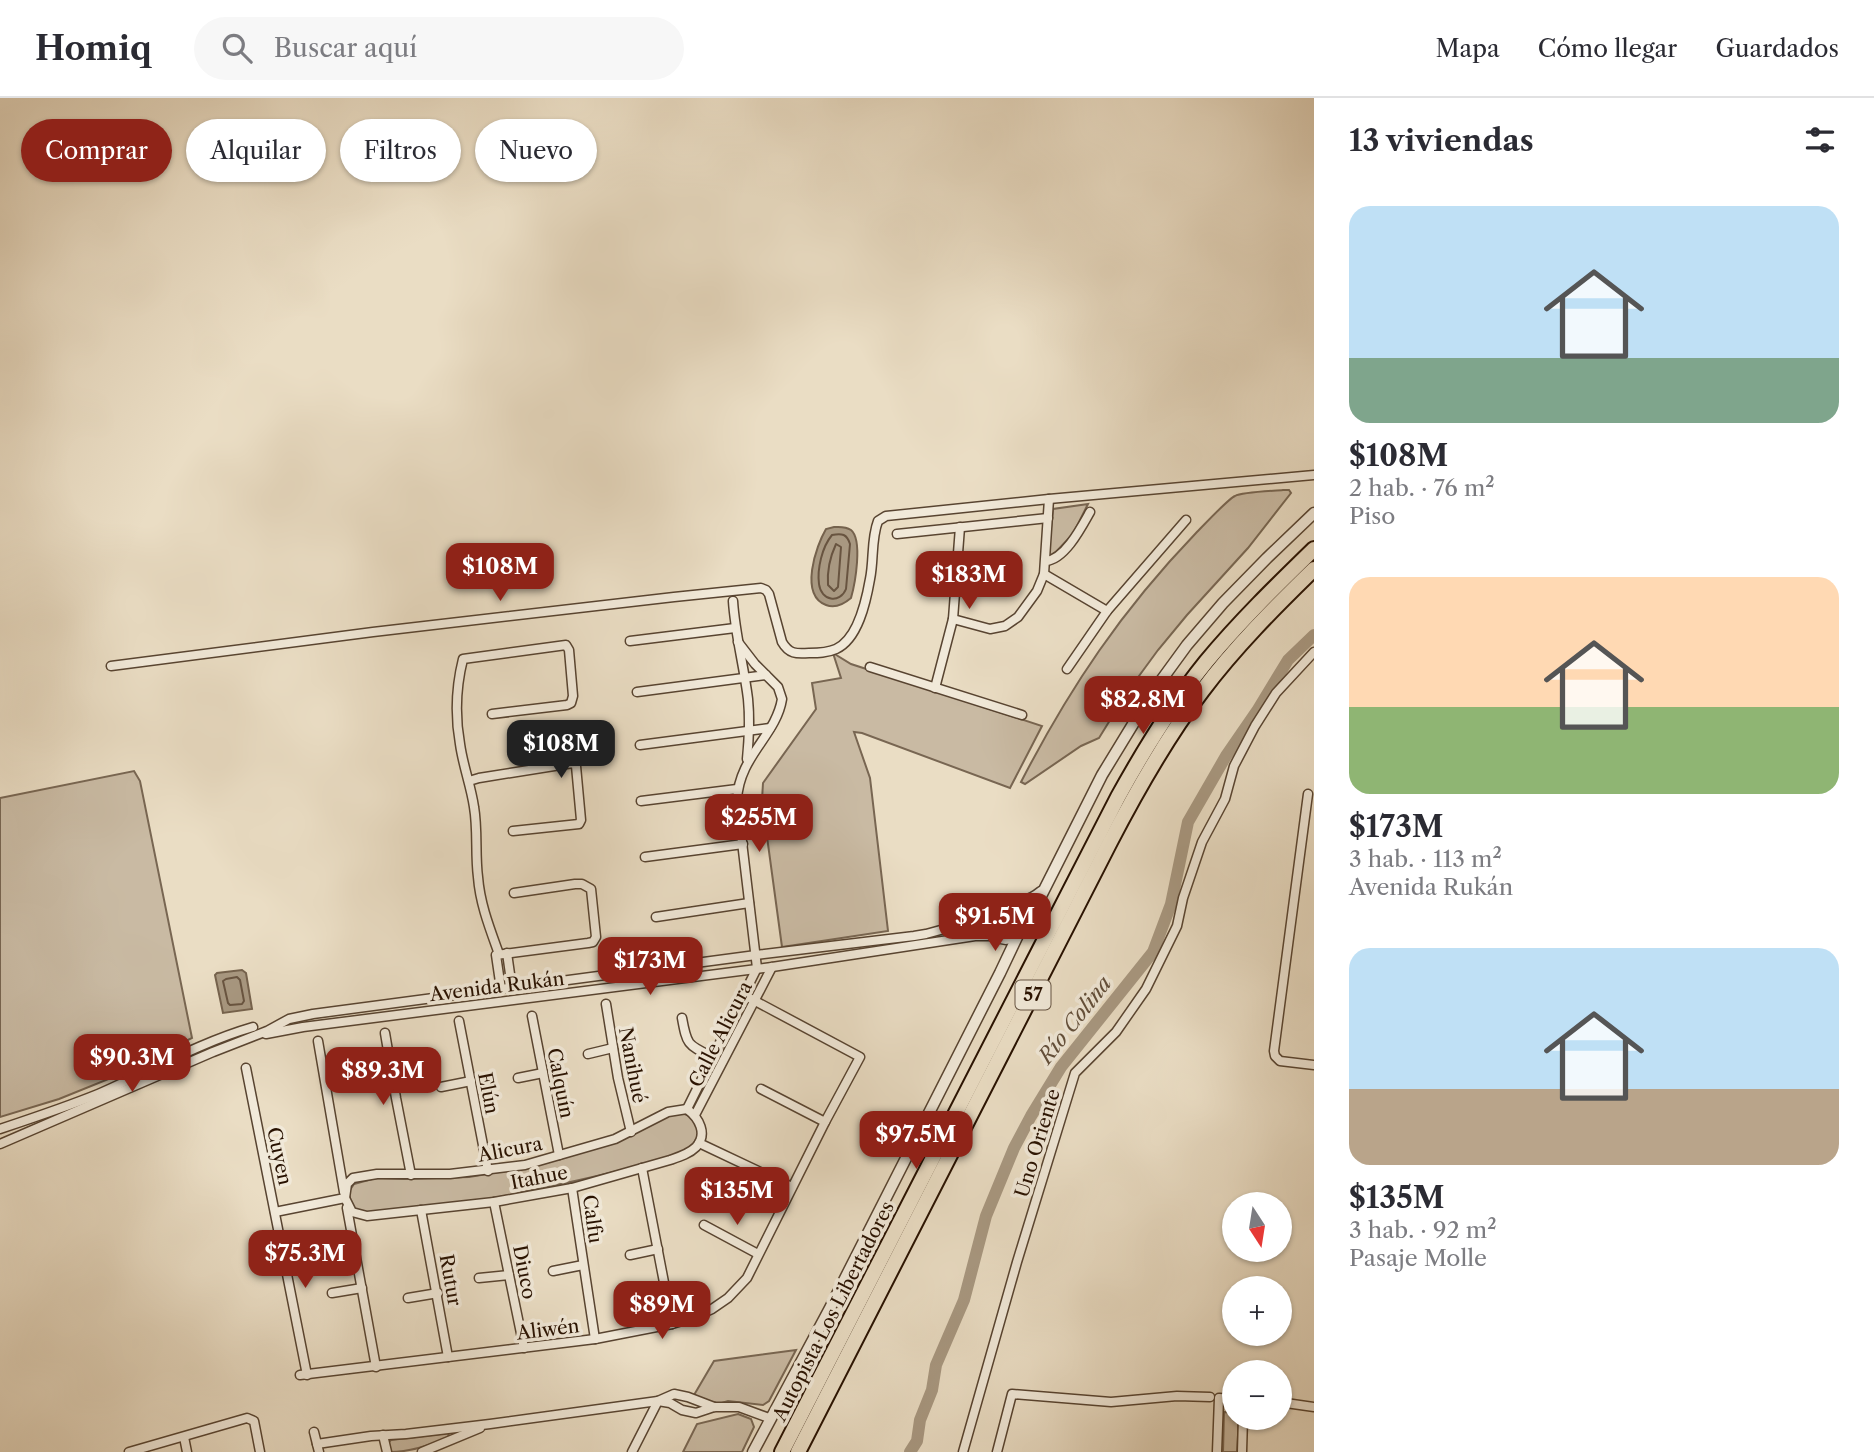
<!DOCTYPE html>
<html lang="es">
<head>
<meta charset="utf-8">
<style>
	:root { --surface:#fff; --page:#f7f7f7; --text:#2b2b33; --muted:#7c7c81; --line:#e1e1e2; --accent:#8f2418 }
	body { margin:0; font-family:"Libre Caslon Text",serif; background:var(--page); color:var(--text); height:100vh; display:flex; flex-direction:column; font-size:26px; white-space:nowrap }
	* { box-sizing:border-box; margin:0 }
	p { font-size:23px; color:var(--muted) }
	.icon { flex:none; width:38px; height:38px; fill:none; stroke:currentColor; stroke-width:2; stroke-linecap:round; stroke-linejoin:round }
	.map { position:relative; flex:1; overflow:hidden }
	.drawer { display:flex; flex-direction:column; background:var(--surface); width:560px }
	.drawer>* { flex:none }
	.guide { position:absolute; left:21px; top:21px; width:665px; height:63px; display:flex; gap:14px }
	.needle { width:46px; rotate:168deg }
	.buttons { position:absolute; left:1222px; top:1094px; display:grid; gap:14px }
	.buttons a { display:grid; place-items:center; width:70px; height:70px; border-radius:50%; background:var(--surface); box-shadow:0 2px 5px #0004; font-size:35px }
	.price { position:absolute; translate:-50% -60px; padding:0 16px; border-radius:14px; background:var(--accent); color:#fff; font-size:23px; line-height:46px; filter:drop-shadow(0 2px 4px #0008) }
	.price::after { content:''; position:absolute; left:50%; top:42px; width:21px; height:16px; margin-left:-10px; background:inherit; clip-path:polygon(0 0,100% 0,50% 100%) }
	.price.active { background:#222; color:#fff }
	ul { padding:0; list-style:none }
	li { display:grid; align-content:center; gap:14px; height:371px; padding:0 35px }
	li span { display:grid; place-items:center; height:217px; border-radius:21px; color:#555 }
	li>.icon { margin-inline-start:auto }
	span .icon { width:126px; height:126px; fill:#fffc; stroke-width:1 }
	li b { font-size:30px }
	h2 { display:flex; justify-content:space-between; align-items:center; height:84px; padding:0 35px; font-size:30px }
	.chip { padding:0 24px; border-radius:32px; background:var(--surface); box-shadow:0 2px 5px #0004; font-size:24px; line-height:63px }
	.chip.active { background:var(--accent); color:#fff }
	header { display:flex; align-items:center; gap:42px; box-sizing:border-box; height:98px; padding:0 35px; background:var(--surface); border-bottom:2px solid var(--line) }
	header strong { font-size:33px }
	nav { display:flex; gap:38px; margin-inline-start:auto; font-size:24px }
	.search { width:490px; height:63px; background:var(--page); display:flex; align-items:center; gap:18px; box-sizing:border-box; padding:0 24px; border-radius:38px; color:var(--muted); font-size:26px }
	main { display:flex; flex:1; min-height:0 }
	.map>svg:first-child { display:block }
	.green { fill:#c9baa3; stroke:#786652; stroke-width:2 }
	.water { fill:#a89881; stroke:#75624d; stroke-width:2 }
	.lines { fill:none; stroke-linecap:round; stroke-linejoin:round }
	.shore { stroke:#685440; stroke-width:2 }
	.river { stroke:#a89881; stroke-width:12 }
	.minor-casing { stroke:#584431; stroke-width:11 }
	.tertiary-casing { stroke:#584431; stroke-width:13 }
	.motorway-casing { stroke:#281100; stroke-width:18 }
	.minor { stroke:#f1e9d9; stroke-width:8 }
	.tertiary { stroke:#f1e9d9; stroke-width:10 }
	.motorway { stroke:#eaddc4; stroke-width:14 }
	.labels { text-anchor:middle; stroke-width:7; stroke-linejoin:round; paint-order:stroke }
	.shield { fill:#f1e9d9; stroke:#645241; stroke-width:2 }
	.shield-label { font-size:18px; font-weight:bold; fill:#281100 }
	.street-label { font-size:19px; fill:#281100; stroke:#f1e9d9 }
	.water-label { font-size:21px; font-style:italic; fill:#624e3a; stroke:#f1e9d9 }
</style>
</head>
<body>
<header>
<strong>Homiq</strong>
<div class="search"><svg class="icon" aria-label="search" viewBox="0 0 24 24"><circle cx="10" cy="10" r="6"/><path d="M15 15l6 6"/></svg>Buscar aquí</div>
<nav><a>Mapa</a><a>Cómo llegar</a><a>Guardados</a></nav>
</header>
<main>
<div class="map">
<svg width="1314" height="1354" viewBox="0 0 1314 1354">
	<rect width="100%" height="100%" fill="#eaddc4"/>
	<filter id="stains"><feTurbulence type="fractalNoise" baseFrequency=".00286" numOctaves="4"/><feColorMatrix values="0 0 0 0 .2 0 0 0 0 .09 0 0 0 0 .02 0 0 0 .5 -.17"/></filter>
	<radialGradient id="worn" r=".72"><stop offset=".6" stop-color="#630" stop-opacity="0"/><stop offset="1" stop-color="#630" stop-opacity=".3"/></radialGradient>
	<g class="green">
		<path d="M1283 392H1289L1291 395 1248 450 1187 517 1158 552 1128 593 1099 640 1081 648 1025 686 1021 684C1070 589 1122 512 1196 435 1203 428 1228 401 1235 398 1242 394 1273 393 1283 392Z"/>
		<path d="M1088 406 1073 436 1052 458 1048 459 1053 411Z"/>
		<path d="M833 555 851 566 1042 628 1010 690 862 635 854 634 870 680 888 833 782 849 762 702 763 685 816 611 812 585 841 580Z"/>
		<path d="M134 673 140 683 192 940 145 964 144 959H136L134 954 122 958 126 974 59 1001 0 1019V700Z"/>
		<path d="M679 1015C694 1016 705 1031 696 1045 684 1064 478 1104 444 1109 429 1112 412 1112 397 1114 388 1115 379 1117 370 1116 364 1116 356 1112 350 1109L348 1095 354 1086 376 1080 404 1081 469 1079 530 1069 616 1043 672 1016Z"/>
		<path d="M796 1252 769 1303 763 1307 728 1303 715 1307 694 1297 714 1263Z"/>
		<path d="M1224 1314 1234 1315V1320H1239L1237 1354H1223Z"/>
		<path d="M738 1316 751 1321 754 1329 742 1354H683L697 1326Z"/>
		<path d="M449 1335 448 1339C429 1348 411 1354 390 1354L388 1345 391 1342Z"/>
	</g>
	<g class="water">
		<path d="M834 429C840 429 845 428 851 432 863 442 855 486 851 500 844 506 836 511 826 507 799 497 816 448 826 431Z"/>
		<path d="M242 872 246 875 252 911 223 915 215 877 217 875Z"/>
	</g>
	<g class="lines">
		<g class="shore">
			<path d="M832 437C842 435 847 436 850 446L846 491C840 506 821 503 819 486 817 471 822 449 832 437Z"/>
			<path d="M836 446 841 449 838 489 834 493 828 487C827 473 830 459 836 446Z"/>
			<path d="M237 879 240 882 244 903 242 906 230 907 228 905 223 883 226 881Z"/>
		</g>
		<path class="river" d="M910 1354 917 1343 920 1322 932 1292 936 1267 964 1202 986 1118 1014 1050 1031 1018 1061 969 1153 854 1171 806 1188 724 1226 658 1257 613 1288 562 1314 537"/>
		<g class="minor-casing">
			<g id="minor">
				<path d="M897 436 1048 420"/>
				<path d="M1046 463C1065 461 1081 430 1090 414"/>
				<path d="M1044 476 1107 513"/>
				<path d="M733 503C735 536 744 568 748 601 750 621 749 641 747 661"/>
				<path d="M953 521 990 531 1005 528 1018 519 1037 493 1044 476 1049 401"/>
				<path d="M630 543 735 530"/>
				<path d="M111 568 373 534 674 499 761 490 766 492 769 496 782 544C789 556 796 556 809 555 818 555 827 555 836 551 858 541 866 504 870 481 874 462 871 441 878 423L886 418 1049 401 1314 377"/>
				<path d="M870 569 1022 617"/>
				<path d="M1067 571 1107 513 1186 422"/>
				<path d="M935 590 953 521 960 429"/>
				<path d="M637 594 766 577"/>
				<path d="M492 616 567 607 571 605 573 598 569 552 566 547 463 561C456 589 455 618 460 646 463 668 471 688 474 709 478 732 475 756 478 779 480 806 490 831 499 856"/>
				<path d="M640 647 770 630"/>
				<path d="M469 683 479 680 573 665 576 668 581 722 579 726 513 733"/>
				<path d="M1308 696 1274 953 1275 958 1280 963 1314 967"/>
				<path d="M641 703 737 691"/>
				<path d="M645 759 743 746"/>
				<path d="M656 819 749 805"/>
				<path d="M507 855 512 890"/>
				<path d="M501 891 496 857 588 845 593 844 596 839 591 791 582 786H575L514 795"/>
				<path d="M606 906 618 980 631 1034"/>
				<path d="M532 918 559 1057"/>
				<path d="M682 920C687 948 688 947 713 959"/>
				<path d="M459 923 488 1073"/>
				<path d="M385 935 396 1000 411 1077"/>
				<path d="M266 936 303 929 772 869 975 838H995"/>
				<path d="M318 943 344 1094"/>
				<path d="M588 956 613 950"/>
				<path d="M246 970 307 1277"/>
				<path d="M356 970 389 964"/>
				<path d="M518 980 543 975"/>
				<path d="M441 989 471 983"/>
				<path d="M761 991 825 1024"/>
				<path d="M687 1011 757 870 737 702C739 658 776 638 782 601L778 589 755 566 738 544"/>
				<path d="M695 1017 772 869"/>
				<path d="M0 1031C33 1020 66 1009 98 996 149 974 198 945 253 929"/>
				<path d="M699 1045 792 1089"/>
				<path d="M0 1046 213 954 267 933 289 921 313 916 756 857 914 838 926 836 988 819"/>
				<path d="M642 1070 672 1226"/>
				<path d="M572 1090 595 1241"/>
				<path d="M345 1100 352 1114 367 1118 494 1104 572 1090 670 1062C679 1059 689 1056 696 1049 708 1036 699 1020 687 1011"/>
				<path d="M345 1100 347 1086 353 1080 377 1076H450L525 1067 615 1041 668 1014 687 1011"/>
				<path d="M494 1104 524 1250"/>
				<path d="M347 1110 376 1269"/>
				<path d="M421 1112 448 1259"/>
				<path d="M275 1114 345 1100"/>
				<path d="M704 1127 758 1156"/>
				<path d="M630 1157 658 1151"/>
				<path d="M553 1173 583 1167"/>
				<path d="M479 1180 509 1177"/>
				<path d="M332 1195 362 1190"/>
				<path d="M408 1200 438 1195"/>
				<path d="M300 1277 595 1241 672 1226 692 1220 712 1211 728 1200 747 1180 825 1024 860 959 744 897"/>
				<path d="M1279 1304 1314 1309"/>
				<path d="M314 1334 319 1354"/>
				<path d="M383 1337 387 1354"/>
				<path d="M184 1339 187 1354"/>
				<path d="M317 1346 371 1338 406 1336 490 1326 658 1303 670 1305 682 1312 696 1315 714 1309H739L769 1320"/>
				<path d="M129 1354 247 1320 254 1323 260 1354"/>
				<path d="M422 1354 480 1330"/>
				<path d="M632 1354 658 1303 674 1296 688 1299 714 1309"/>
				<path d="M963 1354 1017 1164 1075 975 1116 934 1146 891 1177 828 1183 800 1202 744 1225 701 1234 668 1255 628 1276 595 1314 554"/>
				<path d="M997 1354 1012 1296 1111 1304 1177 1298 1210 1299"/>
				<path d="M1217 1354 1219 1300 1234 1301"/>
				<path d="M1242 1354 1243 1320"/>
			</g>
		</g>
		<g class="tertiary-casing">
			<g id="tertiary">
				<path d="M1012 807 1022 816 1023 829C1009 855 977 833 991 813 999 803 1011 807 1022 804 1030 802 1035 799 1041 794"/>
				<path d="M1024 825 1040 800 1102 677 1152 595 1187 547 1223 505 1267 460 1314 415"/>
				<path d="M753 1354 830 1210 1000 875 1018 837"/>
			</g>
		</g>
		<g class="motorway-casing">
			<g id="motorway">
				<path d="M782 1354 1118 699C1144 652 1172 606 1206 564 1239 524 1277 487 1314 451"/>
				<path d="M798 1354 1110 744C1137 692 1166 640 1202 593 1235 549 1274 510 1314 471"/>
			</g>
		</g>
		<use href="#minor" class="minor"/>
		<use href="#tertiary" class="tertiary"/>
		<use href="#motorway" class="motorway"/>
	</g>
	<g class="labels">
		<rect class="shield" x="1015.5" y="882.5" width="35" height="29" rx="5"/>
		<g class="shield-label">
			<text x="1033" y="903">57</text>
		</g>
		<g class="street-label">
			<text transform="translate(497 888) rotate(-7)" y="7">Avenida Rukán</text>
			<text transform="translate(720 936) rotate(-63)" y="7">Calle Alicura</text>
			<text transform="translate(633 967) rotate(79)" y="7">Nanihué</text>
			<text transform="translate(561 985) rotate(79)" y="7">Calquín</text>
			<text transform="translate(489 995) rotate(79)" y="7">Elún</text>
			<text transform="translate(1037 1045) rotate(-73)" y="7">Uno Oriente</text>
			<text transform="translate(510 1051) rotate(-11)" y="7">Alicura</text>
			<text transform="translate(280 1058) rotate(78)" y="7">Cuyen</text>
			<text transform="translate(539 1079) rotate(-11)" y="7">Itahue</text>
			<text transform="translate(593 1121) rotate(82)" y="7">Calfu</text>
			<text transform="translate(525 1174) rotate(79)" y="7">Diuco</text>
			<text transform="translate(451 1182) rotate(80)" y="7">Rutur</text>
			<text transform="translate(833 1213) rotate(-63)" y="7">Autopista Los Libertadores</text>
			<text transform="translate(548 1231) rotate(-7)" y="7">Aliwén</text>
		</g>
		<g class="water-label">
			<text transform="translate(1075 922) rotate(-52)" y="7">Río Colina</text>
		</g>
	</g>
	<rect width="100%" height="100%" filter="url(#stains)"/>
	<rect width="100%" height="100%" fill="url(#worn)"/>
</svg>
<div class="buttons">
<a><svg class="needle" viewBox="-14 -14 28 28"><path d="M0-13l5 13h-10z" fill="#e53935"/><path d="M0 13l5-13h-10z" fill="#7c7c81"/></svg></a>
<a>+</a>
<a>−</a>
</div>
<b class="price" style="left:500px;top:505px">$108M</b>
<b class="price" style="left:969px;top:513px">$183M</b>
<b class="price" style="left:1143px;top:638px">$82.8M</b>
<b class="price active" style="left:561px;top:682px">$108M</b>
<b class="price" style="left:759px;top:756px">$255M</b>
<b class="price" style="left:995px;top:855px">$91.5M</b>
<b class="price" style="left:650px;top:899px">$173M</b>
<b class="price" style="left:132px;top:996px">$90.3M</b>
<b class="price" style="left:383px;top:1009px">$89.3M</b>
<b class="price" style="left:916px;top:1073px">$97.5M</b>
<b class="price" style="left:737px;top:1129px">$135M</b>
<b class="price" style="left:305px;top:1192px">$75.3M</b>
<b class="price" style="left:662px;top:1243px">$89M</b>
<div class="guide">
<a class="chip active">Comprar</a>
<a class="chip">Alquilar</a>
<a class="chip">Filtros</a>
<a class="chip">Nuevo</a>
</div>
</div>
<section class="drawer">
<h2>13 viviendas<svg class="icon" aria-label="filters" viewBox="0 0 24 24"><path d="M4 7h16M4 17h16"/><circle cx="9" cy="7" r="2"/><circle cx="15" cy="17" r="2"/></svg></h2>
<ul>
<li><span style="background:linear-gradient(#bfe0f5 70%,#7fa58c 0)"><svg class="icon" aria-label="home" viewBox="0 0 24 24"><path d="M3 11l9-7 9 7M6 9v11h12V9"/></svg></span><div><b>$108M</b><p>2 hab. · 76 m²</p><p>Piso</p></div></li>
<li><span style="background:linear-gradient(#ffd9b3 60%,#8fb573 0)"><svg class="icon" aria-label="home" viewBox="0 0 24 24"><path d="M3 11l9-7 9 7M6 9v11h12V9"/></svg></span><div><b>$173M</b><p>3 hab. · 113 m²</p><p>Avenida Rukán</p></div></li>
<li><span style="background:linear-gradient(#bfe0f5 65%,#b9a48a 0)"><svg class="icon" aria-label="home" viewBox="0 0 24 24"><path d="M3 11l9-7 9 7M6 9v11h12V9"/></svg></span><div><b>$135M</b><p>3 hab. · 92 m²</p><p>Pasaje Molle</p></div></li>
</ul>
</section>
</main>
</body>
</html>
